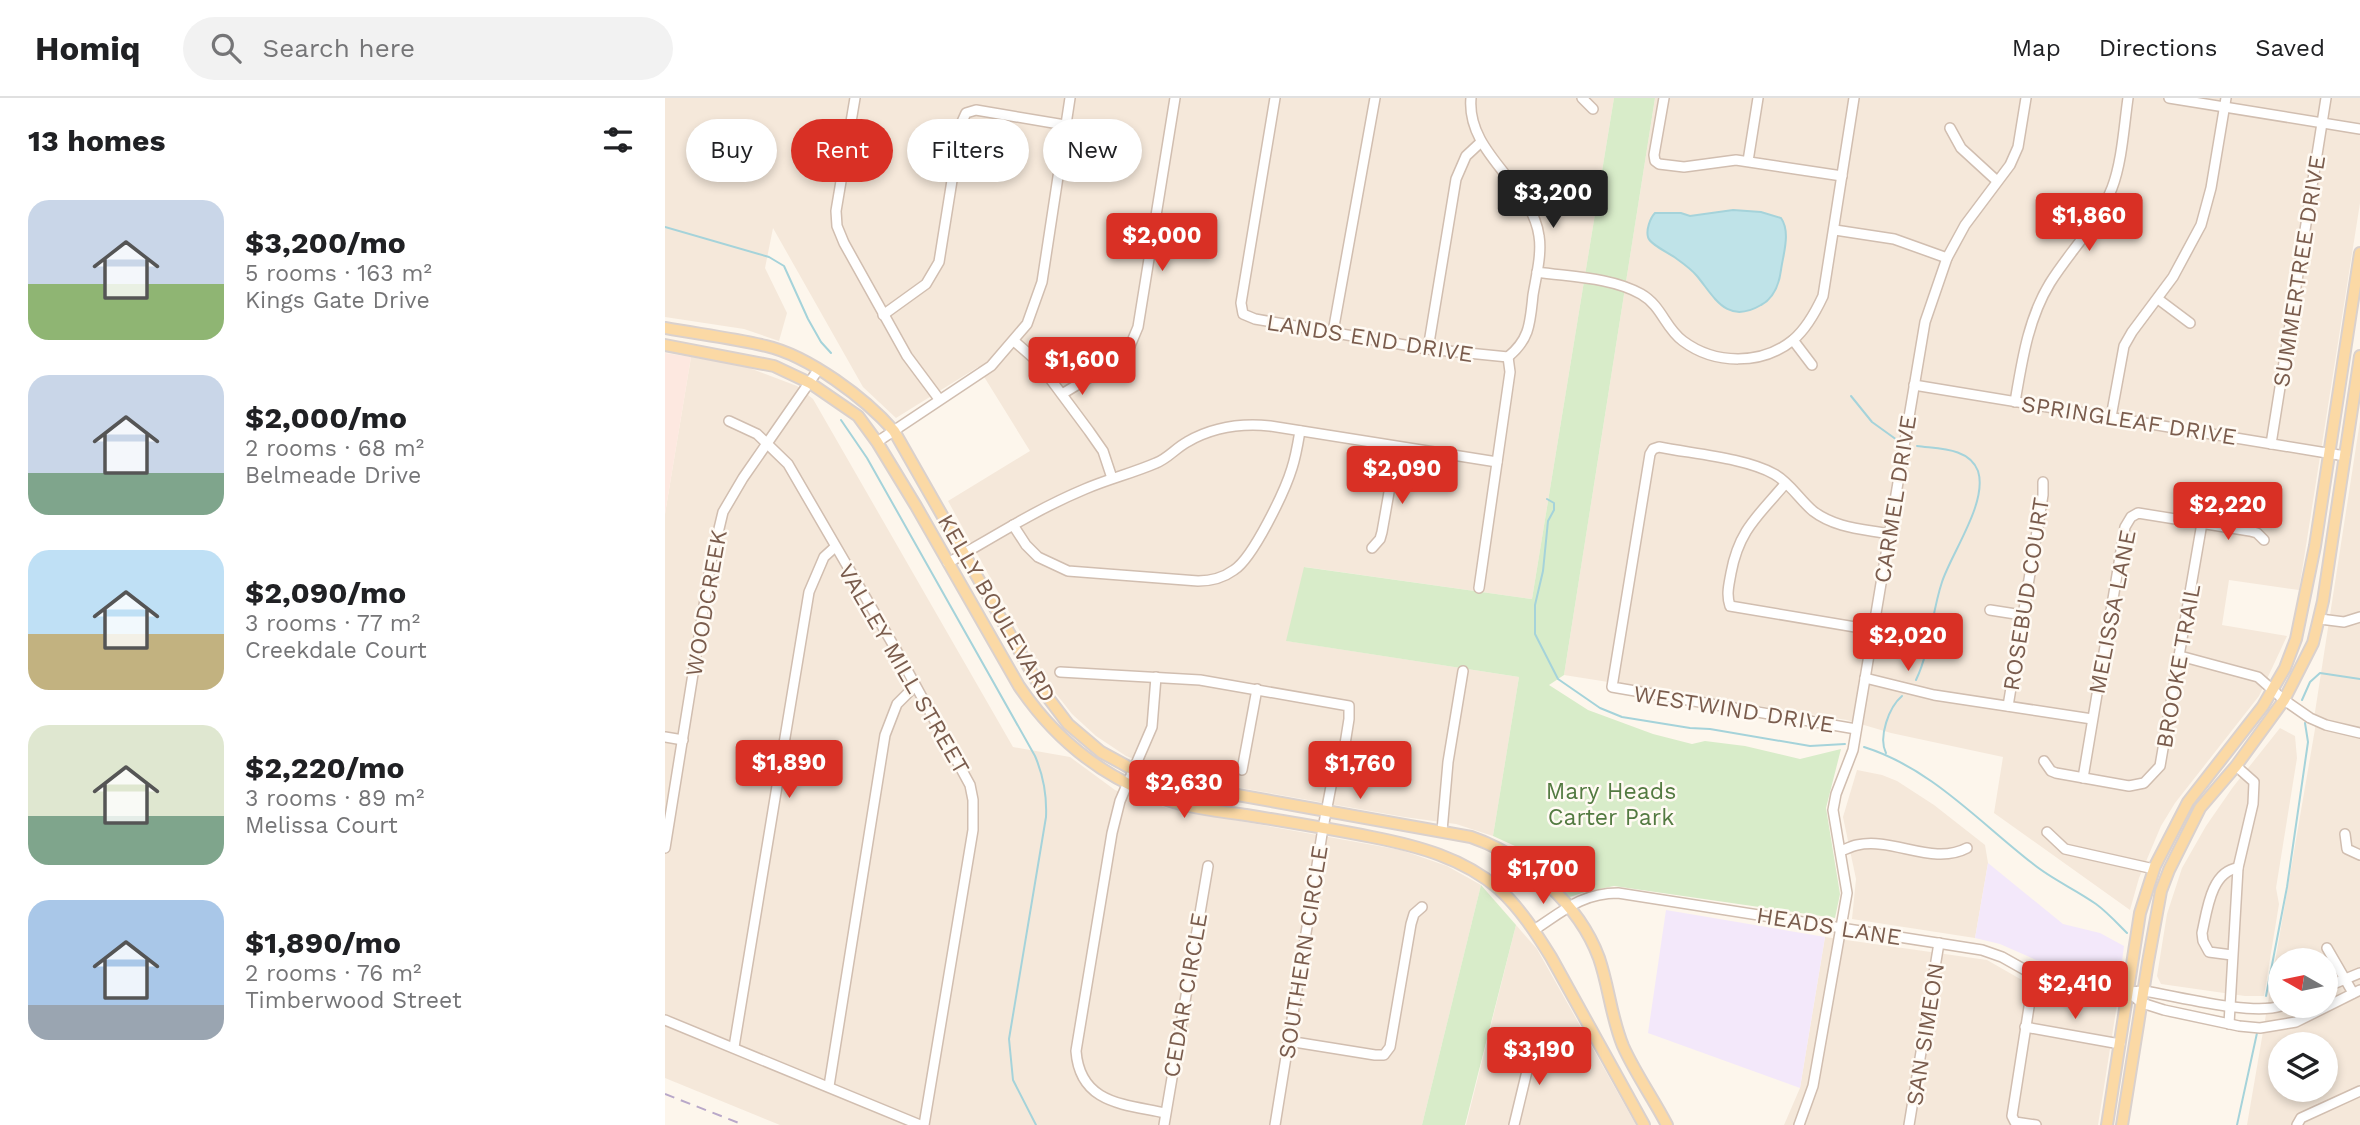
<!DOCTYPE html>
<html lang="en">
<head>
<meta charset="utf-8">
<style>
	:root { --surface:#fff; --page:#f2f2f2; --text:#202124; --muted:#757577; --line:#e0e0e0; --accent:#d93025 }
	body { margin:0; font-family:"Work Sans",sans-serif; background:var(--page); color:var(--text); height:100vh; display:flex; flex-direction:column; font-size:26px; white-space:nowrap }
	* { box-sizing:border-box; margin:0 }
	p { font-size:23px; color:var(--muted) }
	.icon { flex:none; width:38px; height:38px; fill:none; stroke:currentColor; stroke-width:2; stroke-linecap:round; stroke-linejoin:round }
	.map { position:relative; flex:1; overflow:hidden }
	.panel { display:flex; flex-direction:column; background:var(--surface); width:665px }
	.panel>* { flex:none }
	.hud { position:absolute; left:21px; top:21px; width:665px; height:63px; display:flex; gap:14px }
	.needle { width:46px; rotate:279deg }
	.tools { position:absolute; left:1603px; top:850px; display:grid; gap:14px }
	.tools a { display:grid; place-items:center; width:70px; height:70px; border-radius:50%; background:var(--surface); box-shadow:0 4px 10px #0003; font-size:35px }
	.price { position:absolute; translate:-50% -60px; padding:0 16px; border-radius:7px; background:var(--accent); color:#fff; font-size:23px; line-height:46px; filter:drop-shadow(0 2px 4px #0008) }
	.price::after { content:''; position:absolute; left:50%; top:42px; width:21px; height:16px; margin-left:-10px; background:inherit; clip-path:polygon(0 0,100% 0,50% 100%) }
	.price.active { background:#222; color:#fff }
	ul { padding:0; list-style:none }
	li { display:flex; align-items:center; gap:21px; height:175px; padding:0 28px }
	li span { display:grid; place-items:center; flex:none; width:196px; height:140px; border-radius:21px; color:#555 }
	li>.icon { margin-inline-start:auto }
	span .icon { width:84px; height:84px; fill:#fffc; stroke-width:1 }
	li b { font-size:30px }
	h2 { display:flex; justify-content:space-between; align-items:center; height:84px; padding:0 28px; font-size:30px }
	.pill { padding:0 24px; border-radius:32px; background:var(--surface); box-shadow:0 4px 10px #0003; font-size:24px; line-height:63px }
	.pill.active { background:var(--accent); color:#fff }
	header { display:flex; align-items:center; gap:42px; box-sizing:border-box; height:98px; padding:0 35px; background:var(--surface); border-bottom:2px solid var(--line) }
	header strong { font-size:33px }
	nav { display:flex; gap:38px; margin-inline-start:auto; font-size:24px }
	.search { width:490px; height:63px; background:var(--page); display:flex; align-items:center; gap:18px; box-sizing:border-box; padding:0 24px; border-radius:38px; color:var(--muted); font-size:26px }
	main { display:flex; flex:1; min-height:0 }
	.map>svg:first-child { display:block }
	.residential { fill:#f5e8da; fill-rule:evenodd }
	.commercial { fill:#fde8e0 }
	.education { fill:#f3e8fa }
	.green { fill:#d8ecc9 }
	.water { fill:#bfe3e8; stroke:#a5d3da; stroke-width:2 }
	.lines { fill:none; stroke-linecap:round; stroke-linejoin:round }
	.stream { stroke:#a5d3da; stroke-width:2 }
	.minor-casing { stroke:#d1beb0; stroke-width:12 }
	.major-casing { stroke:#dad1cd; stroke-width:14 }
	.minor { stroke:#fff; stroke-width:9 }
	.major { stroke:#fbd9a5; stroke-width:10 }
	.rail { stroke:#b9a8c9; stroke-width:2; stroke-dasharray:10 7; stroke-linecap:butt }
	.labels { text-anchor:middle; stroke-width:5; stroke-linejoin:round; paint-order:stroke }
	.street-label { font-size:23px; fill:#7a5c4d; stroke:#fffaf3 }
	.park-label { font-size:23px; fill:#537a41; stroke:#fffaf3 }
</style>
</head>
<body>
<header>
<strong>Homiq</strong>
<div class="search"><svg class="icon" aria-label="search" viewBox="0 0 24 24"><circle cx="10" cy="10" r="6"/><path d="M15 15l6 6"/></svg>Search here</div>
<nav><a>Map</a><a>Directions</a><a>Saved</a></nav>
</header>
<main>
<section class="panel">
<h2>13 homes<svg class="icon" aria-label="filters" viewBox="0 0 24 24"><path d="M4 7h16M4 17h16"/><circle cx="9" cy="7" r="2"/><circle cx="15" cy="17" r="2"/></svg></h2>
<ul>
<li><span style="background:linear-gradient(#c9d6e8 60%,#8fb573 0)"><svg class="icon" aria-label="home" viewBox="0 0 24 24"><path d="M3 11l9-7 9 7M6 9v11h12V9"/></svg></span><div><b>$3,200/mo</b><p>5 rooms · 163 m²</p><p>Kings Gate Drive</p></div></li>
<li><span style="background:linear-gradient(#c9d6e8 70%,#7fa58c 0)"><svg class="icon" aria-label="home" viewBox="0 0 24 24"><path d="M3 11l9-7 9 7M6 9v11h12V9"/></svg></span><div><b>$2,000/mo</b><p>2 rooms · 68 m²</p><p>Belmeade Drive</p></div></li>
<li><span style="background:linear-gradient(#bfe0f5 60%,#c2b280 0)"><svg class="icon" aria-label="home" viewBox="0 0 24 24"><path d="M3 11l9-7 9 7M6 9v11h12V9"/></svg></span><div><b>$2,090/mo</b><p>3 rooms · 77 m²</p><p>Creekdale Court</p></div></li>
<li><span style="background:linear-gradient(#dfe7d0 65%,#7fa58c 0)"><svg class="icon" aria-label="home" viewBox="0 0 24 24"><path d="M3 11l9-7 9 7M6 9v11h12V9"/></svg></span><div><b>$2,220/mo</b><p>3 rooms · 89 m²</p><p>Melissa Court</p></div></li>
<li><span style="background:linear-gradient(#a9c7e8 75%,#9aa5b1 0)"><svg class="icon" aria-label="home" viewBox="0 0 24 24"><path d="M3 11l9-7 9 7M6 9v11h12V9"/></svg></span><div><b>$1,890/mo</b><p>2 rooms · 76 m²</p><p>Timberwood Street</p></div></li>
</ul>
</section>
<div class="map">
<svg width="1695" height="1027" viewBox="0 0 1695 1027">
	<rect width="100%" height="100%" fill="#fdf6ec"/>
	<g class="residential">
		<path d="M0 0H949L867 501 640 469 622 543 854 579 828 738 791 726 739 719 519 680 461 658 431 638 407 616 385 588 283 403 365 353 313 269 231 320 198 289 108 130 100 170 122 215 114 243 79 231 0 219Z"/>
		<path d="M990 0H1695V105L1634 492 1564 482 1557 527 1622 538 1594 598 1510 705 1496 728 1474 780 1465 812 1329 715 1338 659 1226 635 1182 622 899 577Z"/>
		<path d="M26 259 79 268 132 288 148 301 348 649 405 659 450 692 502 710 736 752 782 768 816 787 757 1027H115L0 980V416Z"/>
		<path d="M1695 323V1027H1582L1650 631V614ZM1615 863H1661V908H1615ZM1615 947H1661V992H1615Z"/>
		<path d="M1615 630 1630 638 1632 660 1611 790 1614 806 1599 898H1580L1496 886 1492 878 1502 816 1517 770 1541 728 1568 689Z"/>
		<path d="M1192 672 1217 677 1232 683 1269 707 1320 747 1323 765 1310 840 1187 821 1191 781 1178 719Z"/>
		<path d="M851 827 872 851 971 1027H801Z"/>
		<path d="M1160 839 1322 862 1357 882 1453 900 1433 1027H1119L1135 990Z"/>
	</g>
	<path class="commercial" d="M0 255 26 259 0 416Z"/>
	<g class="education">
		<path d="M1323 765 1398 826 1435 835 1459 848 1455 879 1371 862 1335 846 1310 840Z"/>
		<path d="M1001 812 1160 839 1135 990 983 935Z"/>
	</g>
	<g class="green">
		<path d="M949 0H990L899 577 884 587 923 612 988 636 1027 646 1040 643 1080 648 1135 661 1176 651 1161 710 1175 796 1170 820 949 788 920 794 902 800 855 761 856 754 850 748 828 738 854 579 621 543 639 469 867 501Z"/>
		<path d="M816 787 851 827 800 1027H757Z"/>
	</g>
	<path class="water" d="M1068 112 1096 114 1116 120C1126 134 1118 157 1116 172 1114 187 1109 200 1096 207 1062 227 1050 200 1032 178 1027 172 1019 166 1012 161 1006 156 984 146 983 139 981 132 985 120 990 115H1016L1025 118Z"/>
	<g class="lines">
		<g class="stream">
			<path d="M0 129 104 159 119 168 143 221 156 244 166 255"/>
			<path d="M1186 298 1207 324 1232 342"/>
			<path d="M176 322 202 360 370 658C379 679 382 697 381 719L344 941 348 982 371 1027"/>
			<path d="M882 401 889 405V412L883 423 878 473 870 507V536L893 581 935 610 957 619 1025 630 1045 631 1145 648 1180 646"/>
			<path d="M1251 582C1266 550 1266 517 1277 484 1287 454 1323 404 1313 373 1304 349 1272 351 1252 348"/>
			<path d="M1637 602 1645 584 1655 575 1695 581"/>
			<path d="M1199 649C1266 670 1313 723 1367 765 1386 781 1410 791 1431 806 1442 814 1452 825 1462 835"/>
			<path d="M1221 655C1213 639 1224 609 1237 598"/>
			<path d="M1601 898 1622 789 1643 644 1640 625"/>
			<path d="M1572 1027 1592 935"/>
		</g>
		<g class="minor-casing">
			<g id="minor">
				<path d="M190 0 171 113 172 128 179 145 242 258 274 301"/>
				<path d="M610 0 576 205 578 216 590 221 763 251 843 259"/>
				<path d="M806 0C801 56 867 86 874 138 877 156 871 179 868 197 865 225 865 241 843 259"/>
				<path d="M917 0 928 11"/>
				<path d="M999 0 989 57 990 63 994 66 1019 69 1071 62 1177 78"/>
				<path d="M1504 0 1695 31"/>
				<path d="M1285 30 1296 50 1332 83"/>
				<path d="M1083 63 1093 0"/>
				<path d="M1170 132 1229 141 1282 160"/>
				<path d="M872 174C905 179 946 179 976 196 997 208 1000 230 1018 243 1050 267 1097 267 1128 242 1141 231 1151 213 1158 198L1189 0"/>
				<path d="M1493 201 1525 225"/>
				<path d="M218 217 261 186 274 164 296 26 301 15 311 12 400 27"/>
				<path d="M668 234 710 0"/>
				<path d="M1128 242 1147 267"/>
				<path d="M349 243 372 263 424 333 438 353 447 380"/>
				<path d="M763 251 791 81 801 58 816 44"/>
				<path d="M1249 287 1680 358"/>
				<path d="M397 296 455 261 465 248 473 229 510 0"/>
				<path d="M1350 304C1357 263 1363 221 1385 185 1405 153 1433 126 1447 90 1457 64 1459 28 1463 0"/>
				<path d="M1446 319 1459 248 1467 234 1508 179 1536 127 1546 90 1561 0"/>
				<path d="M64 323 92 336 123 366 230 550 305 687 308 702V732L259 1027"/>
				<path d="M212 344 326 268 362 226 377 184 405 0"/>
				<path d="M1606 346 1661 0"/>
				<path d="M1120 386C1093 418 1074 432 1066 475 1064 487 1061 496 1065 508L1208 532"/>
				<path d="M348 427 361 447 373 459 403 473 533 483C546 483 558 480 569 472 588 460 620 393 627 370 631 358 633 345 635 333"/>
				<path d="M707 450 715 441 717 434 732 349"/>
				<path d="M283 465C328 439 372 411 420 391 443 381 468 375 491 365 502 361 511 350 522 344 548 329 576 325 605 328L832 364"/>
				<path d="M814 490 845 274 843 259"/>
				<path d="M1325 512 1357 517"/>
				<path d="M1655 521 1679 524 1695 519"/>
				<path d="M1515 558 1593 579 1619 602 1645 620 1661 627 1695 635"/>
				<path d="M395 574 535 582 684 608V621L680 646 668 678 658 730 610 1027"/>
				<path d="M491 579 487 629 455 703 447 735 411 953C415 1006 459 1006 500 1015"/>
				<path d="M1200 580 1269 597 1427 621"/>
				<path d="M1343 608 1378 397V384"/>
				<path d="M1191 631 947 589 985 356 988 351 994 349C1029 356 1080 360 1109 376 1124 384 1135 402 1148 413 1170 430 1198 431 1224 436"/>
				<path d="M0 639 18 642"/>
				<path d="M1379 663 1386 673 1391 675 1464 688 1479 685 1495 668 1537 425"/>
				<path d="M577 672 592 591"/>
				<path d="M1418 680 1460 429 1466 419 1473 415 1585 433 1592 435 1599 442"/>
				<path d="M777 733 783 664 798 573"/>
				<path d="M1382 734 1400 751 1489 771"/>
				<path d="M1680 736 1682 751 1695 757"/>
				<path d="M0 750 46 464 58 414 78 380 153 272"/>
				<path d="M1176 753C1181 751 1187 748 1192 747 1228 739 1268 768 1302 750"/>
				<path d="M869 832C898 813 917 795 953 795L1317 852 1337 859 1369 877 1463 894 1479 893C1512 898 1586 918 1616 908"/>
				<path d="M1662 850 1688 895"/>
				<path d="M1567 857 1544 854 1538 843 1537 835C1542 813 1546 773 1573 770"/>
				<path d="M1369 877 1347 1018 1350 1024 1371 1027"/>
				<path d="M1661 889 1695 875"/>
				<path d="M1463 894 1477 905 1499 912 1574 928 1595 930 1631 924 1695 892"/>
				<path d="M0 922 255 1027"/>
				<path d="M1564 926 1573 770 1588 706 1589 684 1571 668"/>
				<path d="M1360 929 1455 946"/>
				<path d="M623 943 710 957H719L725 949 746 826 749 816 757 809"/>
				<path d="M69 949 144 494 159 459 170 449"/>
				<path d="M164 988 220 637 232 606 250 588"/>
				<path d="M499 1027 543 768"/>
				<path d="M849 1027 869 944"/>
				<path d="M1134 1027 1148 988 1182 795 1168 712 1171 696 1188 652 1260 224 1282 160 1300 127 1345 67 1353 49 1361 0"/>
				<path d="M1244 1027 1274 845"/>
				<path d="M1632 1027 1636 1020 1695 993"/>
			</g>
		</g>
		<g class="major-casing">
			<g id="major">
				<path d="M0 230C33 236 68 240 101 248 144 258 200 300 229 333L375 589 403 626 436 654 469 672 494 682 533 692 567 696 806 739C859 757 914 806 934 860 944 889 946 919 958 948 970 975 988 1000 1002 1027"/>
				<path d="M0 247 109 268 145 285 193 318 212 344 251 408 354 588C387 637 432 675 488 697 517 709 551 713 581 717 624 724 666 731 707 739 753 748 798 760 834 791 855 810 871 835 886 859L979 1027"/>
				<path d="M1442 1027 1475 815 1490 768 1523 704 1598 608 1620 570 1631 541 1650 448 1695 155"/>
				<path d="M1457 1027 1483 864 1496 793 1504 772 1535 710 1571 668 1619 602 1648 545 1658 503 1695 258"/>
			</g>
		</g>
		<use href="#minor" class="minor"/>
		<use href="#major" class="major"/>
		<path class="rail" d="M0 996 79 1027"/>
	</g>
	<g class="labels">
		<g class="street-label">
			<text transform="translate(1634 173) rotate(-81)" y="8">SUMMERTREE DRIVE</text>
			<text transform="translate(705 240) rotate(9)" y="8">LANDS END DRIVE</text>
			<text transform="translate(1464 322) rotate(9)" y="8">SPRINGLEAF DRIVE</text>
			<text transform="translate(1230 401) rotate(-81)" y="8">CARMEL DRIVE</text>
			<text transform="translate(1361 496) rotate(-81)" y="8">ROSEBUD COURT</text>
			<text transform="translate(41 505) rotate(-80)" y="8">WOODCREEK</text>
			<text transform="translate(332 510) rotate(60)" y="8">KELLY BOULEVARD</text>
			<text transform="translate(1447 514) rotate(-79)" y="8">MELISSA LANE</text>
			<text transform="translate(1513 568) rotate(-80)" y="8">BROOKE TRAIL</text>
			<text transform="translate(239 571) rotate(60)" y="8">VALLEY MILL STREET</text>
			<text transform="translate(1069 611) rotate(9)" y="8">WESTWIND DRIVE</text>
			<text transform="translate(1164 828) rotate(9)" y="8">HEADS LANE</text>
			<text transform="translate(638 854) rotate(-81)" y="8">SOUTHERN CIRCLE</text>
			<text transform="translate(520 897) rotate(-80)" y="8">CEDAR CIRCLE</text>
			<text transform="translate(1260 936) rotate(-81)" y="8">SAN SIMEON</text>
		</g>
		<g class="park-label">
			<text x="946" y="701">Mary Heads<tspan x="946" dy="26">Carter Park</tspan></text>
		</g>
	</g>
</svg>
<div class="tools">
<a><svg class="needle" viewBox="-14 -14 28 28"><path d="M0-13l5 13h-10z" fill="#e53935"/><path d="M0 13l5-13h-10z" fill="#757577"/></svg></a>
<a><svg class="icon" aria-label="layers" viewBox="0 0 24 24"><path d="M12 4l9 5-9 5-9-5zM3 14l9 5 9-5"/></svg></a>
</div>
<b class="price active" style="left:888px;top:132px">$3,200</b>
<b class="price" style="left:1424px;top:155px">$1,860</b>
<b class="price" style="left:497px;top:175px">$2,000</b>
<b class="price" style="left:417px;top:299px">$1,600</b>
<b class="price" style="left:737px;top:408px">$2,090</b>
<b class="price" style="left:1563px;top:444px">$2,220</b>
<b class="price" style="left:1243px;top:575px">$2,020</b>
<b class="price" style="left:124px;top:702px">$1,890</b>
<b class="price" style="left:695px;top:703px">$1,760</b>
<b class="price" style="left:519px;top:722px">$2,630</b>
<b class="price" style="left:878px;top:808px">$1,700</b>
<b class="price" style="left:1410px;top:923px">$2,410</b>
<b class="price" style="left:874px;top:989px">$3,190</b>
<div class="hud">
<a class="pill">Buy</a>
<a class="pill active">Rent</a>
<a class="pill">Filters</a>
<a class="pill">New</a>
</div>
</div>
</main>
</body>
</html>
